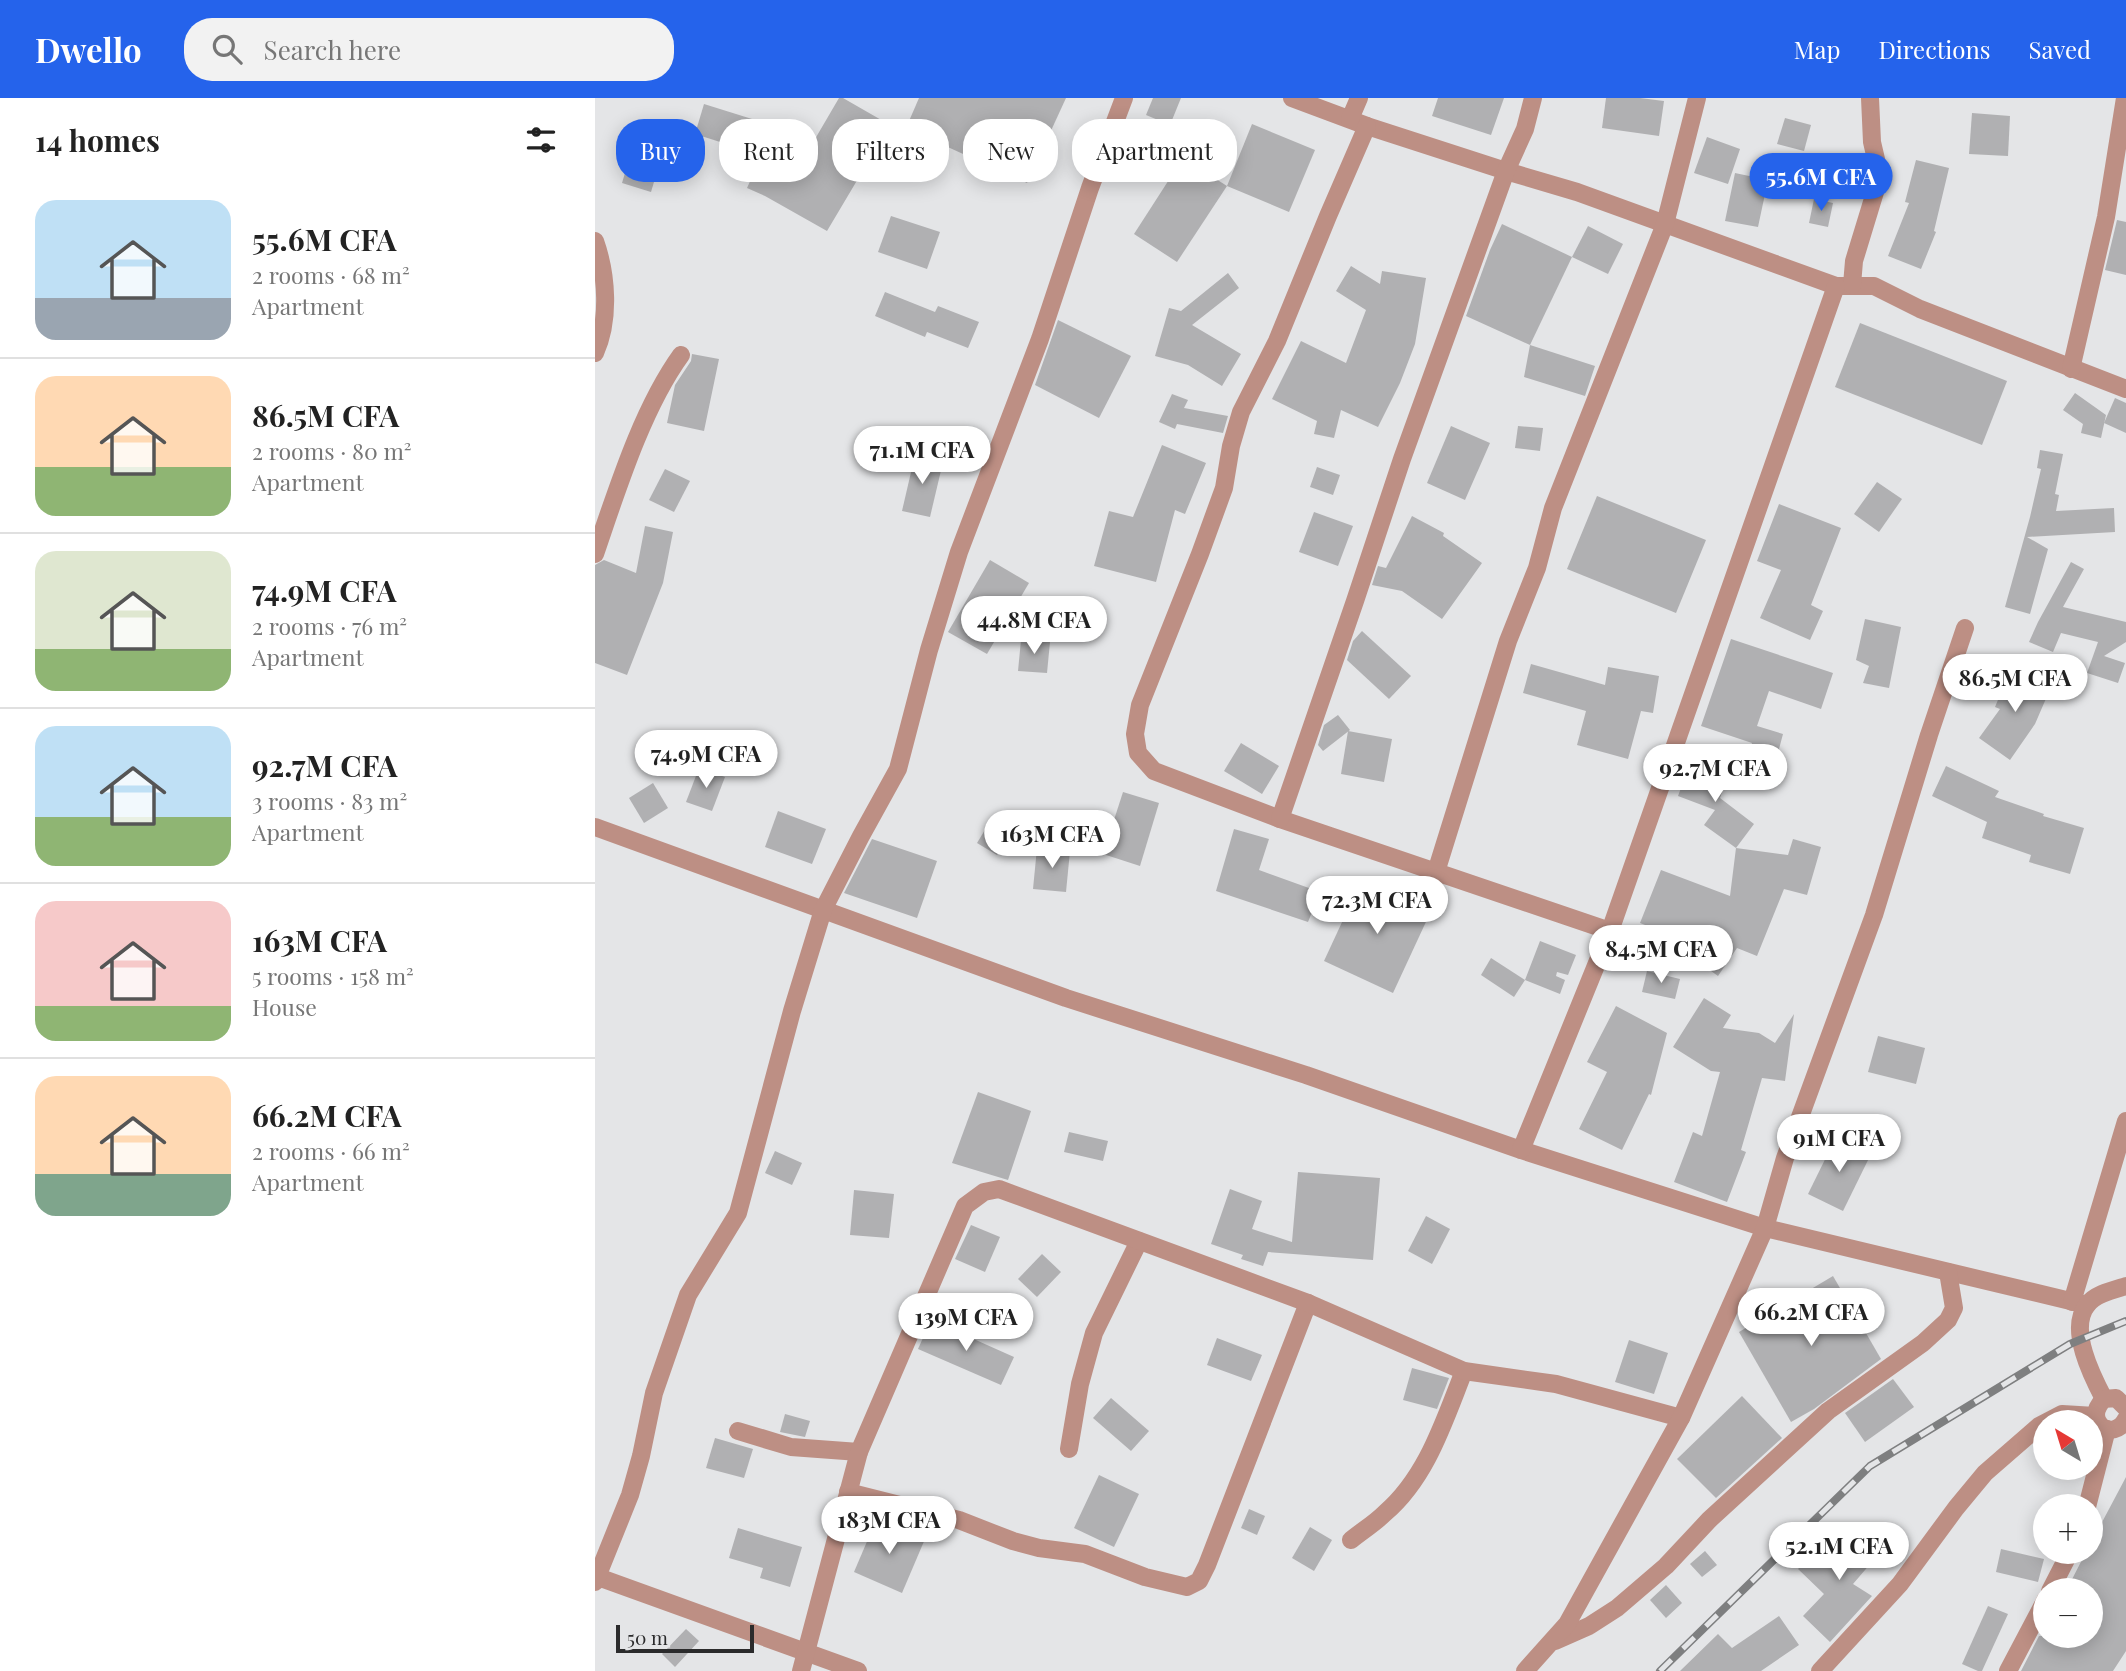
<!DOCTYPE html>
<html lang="en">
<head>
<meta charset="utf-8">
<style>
	:root { --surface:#fff; --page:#f2f2f2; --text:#222; --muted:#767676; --line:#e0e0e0; --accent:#2563eb }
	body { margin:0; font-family:"Playfair Display",serif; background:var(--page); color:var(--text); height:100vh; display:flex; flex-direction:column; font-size:26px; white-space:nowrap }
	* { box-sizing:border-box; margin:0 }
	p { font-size:23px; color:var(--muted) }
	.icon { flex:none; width:38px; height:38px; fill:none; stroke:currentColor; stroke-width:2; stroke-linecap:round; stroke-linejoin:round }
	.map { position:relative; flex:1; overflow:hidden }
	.details { display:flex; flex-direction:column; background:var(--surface); width:595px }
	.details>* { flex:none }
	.guide { position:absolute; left:21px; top:21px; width:665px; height:63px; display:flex; gap:14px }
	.needle { width:46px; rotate:322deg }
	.tools { position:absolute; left:1438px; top:1312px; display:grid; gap:14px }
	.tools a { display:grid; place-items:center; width:70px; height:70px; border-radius:50%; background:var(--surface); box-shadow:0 4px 18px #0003; font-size:35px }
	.scale { position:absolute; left:21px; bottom:18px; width:138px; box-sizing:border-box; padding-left:7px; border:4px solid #2b2b2c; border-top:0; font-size:19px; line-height:24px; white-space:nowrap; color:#2b2b2c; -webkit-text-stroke:5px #e4e5e7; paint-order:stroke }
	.price { position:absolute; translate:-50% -60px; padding:0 16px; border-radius:24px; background:#fff; color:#222; font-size:23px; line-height:46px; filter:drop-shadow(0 2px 4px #0008) }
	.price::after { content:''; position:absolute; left:50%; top:42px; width:21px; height:16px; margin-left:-10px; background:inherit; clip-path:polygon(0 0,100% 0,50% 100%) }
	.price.current { background:var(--accent); color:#fff }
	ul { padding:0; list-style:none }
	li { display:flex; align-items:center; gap:21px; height:175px; padding:0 35px }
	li+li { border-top:2px solid var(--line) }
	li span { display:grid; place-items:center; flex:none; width:196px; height:140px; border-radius:21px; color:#555 }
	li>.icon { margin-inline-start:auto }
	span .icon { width:84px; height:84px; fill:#fffc; stroke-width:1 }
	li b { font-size:30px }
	h2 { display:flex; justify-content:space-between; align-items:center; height:84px; padding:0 35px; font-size:30px }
	.tag { padding:0 24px; border-radius:28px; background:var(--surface); box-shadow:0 4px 18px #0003; font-size:24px; line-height:63px }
	.tag.current { background:var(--accent); color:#fff }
	header { display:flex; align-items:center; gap:42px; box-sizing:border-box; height:98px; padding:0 35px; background:var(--accent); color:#fff }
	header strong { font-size:33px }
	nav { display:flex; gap:38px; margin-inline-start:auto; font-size:24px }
	.search { width:490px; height:63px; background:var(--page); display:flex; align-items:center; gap:18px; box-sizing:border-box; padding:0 24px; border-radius:28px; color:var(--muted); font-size:26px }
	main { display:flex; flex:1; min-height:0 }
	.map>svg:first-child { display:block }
	.building { fill:#b0b0b2 }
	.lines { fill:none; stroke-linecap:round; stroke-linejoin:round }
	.minor { stroke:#bd8f84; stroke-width:18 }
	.tertiary { stroke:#bd8f84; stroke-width:18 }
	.rail-casing { stroke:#7e7f80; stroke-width:8 }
	.rail { stroke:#e4e5e7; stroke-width:5; stroke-dasharray:16; stroke-linecap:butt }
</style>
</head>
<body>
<header>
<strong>Dwello</strong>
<div class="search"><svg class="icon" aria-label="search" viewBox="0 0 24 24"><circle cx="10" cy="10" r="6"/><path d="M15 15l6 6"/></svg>Search here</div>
<nav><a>Map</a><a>Directions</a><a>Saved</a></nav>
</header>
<main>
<section class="details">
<h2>14 homes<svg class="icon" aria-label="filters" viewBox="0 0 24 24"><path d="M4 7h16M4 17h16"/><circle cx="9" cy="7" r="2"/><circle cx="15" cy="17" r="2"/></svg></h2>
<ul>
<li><span style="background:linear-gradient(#bfe0f5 70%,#9aa5b1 0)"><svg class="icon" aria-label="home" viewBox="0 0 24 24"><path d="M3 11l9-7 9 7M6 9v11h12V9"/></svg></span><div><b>55.6M CFA</b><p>2 rooms · 68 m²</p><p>Apartment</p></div></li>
<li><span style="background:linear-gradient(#ffd9b3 65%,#8fb573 0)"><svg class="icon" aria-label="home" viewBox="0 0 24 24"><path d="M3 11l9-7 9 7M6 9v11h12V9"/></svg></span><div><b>86.5M CFA</b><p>2 rooms · 80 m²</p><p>Apartment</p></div></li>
<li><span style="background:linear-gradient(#dfe7d0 70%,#8fb573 0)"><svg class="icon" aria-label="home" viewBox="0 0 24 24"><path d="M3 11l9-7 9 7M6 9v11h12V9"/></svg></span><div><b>74.9M CFA</b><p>2 rooms · 76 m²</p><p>Apartment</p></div></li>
<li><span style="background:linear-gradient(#bfe0f5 65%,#8fb573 0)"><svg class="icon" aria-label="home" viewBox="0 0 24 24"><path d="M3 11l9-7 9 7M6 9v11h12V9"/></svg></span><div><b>92.7M CFA</b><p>3 rooms · 83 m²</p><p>Apartment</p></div></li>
<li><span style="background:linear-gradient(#f6c9c9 75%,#8fb573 0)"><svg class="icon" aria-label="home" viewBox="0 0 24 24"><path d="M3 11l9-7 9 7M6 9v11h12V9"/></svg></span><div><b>163M CFA</b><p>5 rooms · 158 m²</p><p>House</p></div></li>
<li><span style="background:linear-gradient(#ffd9b3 70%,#7fa58c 0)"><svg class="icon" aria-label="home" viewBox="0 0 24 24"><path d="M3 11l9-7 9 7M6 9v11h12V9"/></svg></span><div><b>66.2M CFA</b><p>2 rooms · 66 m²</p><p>Apartment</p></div></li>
</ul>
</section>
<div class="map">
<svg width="1531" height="1573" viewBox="0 0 1531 1573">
	<rect width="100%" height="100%" fill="#e4e5e7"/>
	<g class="building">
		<path d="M244 0H248L295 27 232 133 170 98 152 90 162 68 196 82Z"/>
		<path d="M324 0H471L432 85 311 30Z"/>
		<path d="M558 0H586L575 27 551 17Z"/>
		<path d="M843 0H909L896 37 837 18Z"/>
		<path d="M1011 0H1045L1069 3 1064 38 1007 30Z"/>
		<path d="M109 6 157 21 147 51 100 36Z"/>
		<path d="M1377 15 1415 18 1413 58 1374 56Z"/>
		<path d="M1190 20 1216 27 1209 53 1182 46Z"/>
		<path d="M657 26 720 52 694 114 632 88Z"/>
		<path d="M42 35 71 44 56 94 27 85Z"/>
		<path d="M1112 39 1145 51 1133 86 1099 75Z"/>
		<path d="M588 60 632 88 582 164 539 136Z"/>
		<path d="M1321 62 1354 70 1339 133 1341 134 1326 171 1293 158 1314 105 1310 104Z"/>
		<path d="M1140 75 1173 82 1163 129 1130 123Z"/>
		<path d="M1219 101 1238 105 1233 129 1214 125Z"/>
		<path d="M296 118 345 134 332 171 283 154Z"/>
		<path d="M1522 122 1531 124V177L1510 172Z"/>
		<path d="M907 126 977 159 935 247 871 218 895 152Z"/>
		<path d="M993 128 1028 146 1013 176 977 159Z"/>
		<path d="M756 168 785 186 787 173 831 180 820 246 805 285 783 329 746 312 739 340 719 336 722 323 677 301 706 243 751 265 771 212 741 193Z"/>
		<path d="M633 175 644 190 597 227 646 256 627 288 593 267 560 258 574 210 586 213Z"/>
		<path d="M290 194 340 214 343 208 384 224 373 250 332 234 330 239 280 218Z"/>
		<path d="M463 222 536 258 504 320 440 287Z"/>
		<path d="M1265 225 1412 283 1387 347 1240 289Z"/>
		<path d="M935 247 1000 268 990 298 929 279Z"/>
		<path d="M97 256 124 261 109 333 72 325 80 287 96 263Z"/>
		<path d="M1480 295 1511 317 1506 340 1486 335 1488 326 1468 312Z"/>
		<path d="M577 296 593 302 589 310 633 318 628 335 582 326 580 331 564 324Z"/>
		<path d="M1520 300 1531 305V335L1509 325Z"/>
		<path d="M856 328 895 345 870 402 832 385Z"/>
		<path d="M923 328 948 330 945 353 920 350Z"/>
		<path d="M567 347 611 365 590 416 580 412 561 484 499 468 514 413 538 419Z"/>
		<path d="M1445 352 1468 356 1460 396 1464 397 1461 413 1519 410 1520 434 1432 439 1453 451 1435 516 1410 509 1435 419 1446 371 1442 370Z"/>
		<path d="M320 357 348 364 335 419 307 413Z"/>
		<path d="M722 369 745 377 738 397 715 389Z"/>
		<path d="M70 371 95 383 79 414 54 402Z"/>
		<path d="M1282 384 1307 401 1284 434 1259 416Z"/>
		<path d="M1002 398 1111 442 1081 515 972 471Z"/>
		<path d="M1184 406 1246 430 1216 507 1228 513 1215 542 1165 520 1186 472 1162 463Z"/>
		<path d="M719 414 758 428 743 468 704 454Z"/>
		<path d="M817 418 849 435 848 438 887 465 847 521 807 493 777 487 783 468 791 470Z"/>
		<path d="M50 428 78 434 68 485 32 577 0 565V467L9 462 41 475Z"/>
		<path d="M395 462 434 485 392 556 353 534Z"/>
		<path d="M1476 464 1489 471 1468 509 1531 524V544L1509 558 1530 565 1523 585 1492 575 1503 544 1466 535 1458 554 1434 544 1443 524Z"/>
		<path d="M1270 521 1306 529 1294 590 1268 585 1274 568 1261 562Z"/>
		<path d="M767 533 816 578 794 601 752 562 758 543Z"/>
		<path d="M1136 541 1238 575 1226 611 1174 593 1162 628 1188 636 1176 681 1149 673 1157 645 1106 628Z"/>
		<path d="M426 542 455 544 452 575 423 573Z"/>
		<path d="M936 566 1010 587 1013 569 1064 578 1058 615 1046 613 1033 661 982 647 991 613 928 595Z"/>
		<path d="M1415 573 1456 589 1440 626 1415 662 1384 640 1405 611 1400 609Z"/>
		<path d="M743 617 755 632 728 653 723 647 729 627Z"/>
		<path d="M753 633 797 641 789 684 746 676Z"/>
		<path d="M646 645 684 668 667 696 629 673Z"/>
		<path d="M1095 666 1132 680 1125 700 1159 726 1141 750 1109 727 1120 712 1083 698Z"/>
		<path d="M1351 668 1404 693 1400 699 1449 716 1448 718 1489 730 1475 776 1434 764 1436 757 1387 740 1392 724 1337 698Z"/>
		<path d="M104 670 130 679 117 713 91 704Z"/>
		<path d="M58 685 73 710 49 725 34 700Z"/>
		<path d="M528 694 564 705 545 768 508 756Z"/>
		<path d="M183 713 231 731 217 766 170 749Z"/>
		<path d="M396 722 417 735 402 757 382 745Z"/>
		<path d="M639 731 674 741 664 772 725 794 713 824 621 793Z"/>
		<path d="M277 741 342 763 322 820 249 795Z"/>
		<path d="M1198 741 1226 749 1212 797 1189 791 1162 858 1142 850 1123 878 1105 865 1114 852 1045 825 1066 772 1135 798 1141 750 1193 757Z"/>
		<path d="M442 750 475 753 471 794 438 791Z"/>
		<path d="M767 781 836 813 798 895 729 863Z"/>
		<path d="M945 843 981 857 973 877 962 874 961 878 970 882 965 896 930 882Z"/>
		<path d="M896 860 930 882 919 899 886 877Z"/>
		<path d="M1052 873 1085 881 1080 901 1047 894Z"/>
		<path d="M1109 900 1136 917 1128 930 1164 935 1180 945 1199 916 1190 983 1167 980 1146 1052 1151 1054 1132 1104 1079 1084 1098 1034 1107 1038 1125 974 1116 973 1078 949Z"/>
		<path d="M1021 908 1072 935 1056 997 1054 996 1027 1052 984 1031 1012 974 992 964Z"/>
		<path d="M1283 938 1330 950 1321 986 1273 974Z"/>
		<path d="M383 994 436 1013 413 1082 357 1065Z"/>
		<path d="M474 1034 513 1043 508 1063 469 1054Z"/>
		<path d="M1241 1039 1276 1056 1248 1113 1213 1096Z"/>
		<path d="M180 1053 207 1065 197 1087 170 1075Z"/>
		<path d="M703 1074 785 1080 778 1162 673 1154 668 1168 646 1161 648 1157 616 1146 635 1091 667 1103 657 1131 697 1144Z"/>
		<path d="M259 1092 299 1096 294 1140 255 1137Z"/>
		<path d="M831 1118 855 1131 837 1166 813 1153Z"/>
		<path d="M376 1127 405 1139 390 1174 360 1161Z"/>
		<path d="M447 1156 466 1174 442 1199 423 1181Z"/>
		<path d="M1238 1178 1286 1261 1219 1311 1196 1324 1144 1234Z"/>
		<path d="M336 1222 419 1259 406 1287 323 1251Z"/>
		<path d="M622 1240 667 1257 656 1283 612 1267Z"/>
		<path d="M1034 1242 1073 1255 1059 1296 1020 1284Z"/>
		<path d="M817 1270 854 1280 842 1311 808 1302Z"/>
		<path d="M1298 1281 1319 1309 1270 1344 1250 1315Z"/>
		<path d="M1147 1298 1187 1340 1121 1400 1082 1361Z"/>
		<path d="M516 1300 554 1333 536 1353 498 1320Z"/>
		<path d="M190 1316 215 1323 210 1339 185 1334Z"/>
		<path d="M120 1340 158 1351 149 1380 111 1370Z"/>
		<path d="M504 1377 544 1396 519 1449 479 1430Z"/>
		<path d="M1531 1379V1553L1518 1573H1426L1444 1538H1496V1493H1471L1491 1454H1496V1445Z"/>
		<path d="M654 1411 670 1418 662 1437 646 1430Z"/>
		<path d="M282 1420 330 1441 307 1495 259 1474Z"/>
		<path d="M715 1429 737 1442 719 1473 697 1460Z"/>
		<path d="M1261 1429 1288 1451 1258 1486 1277 1498 1235 1544 1208 1518 1229 1496 1203 1471 1228 1446 1238 1456Z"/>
		<path d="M143 1430 207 1449 195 1489 165 1480 168 1470 134 1460Z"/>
		<path d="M1406 1451 1449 1461 1443 1484 1401 1474Z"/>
		<path d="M1110 1453 1122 1467 1107 1479 1095 1466Z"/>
		<path d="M1071 1487 1087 1505 1071 1520 1055 1502Z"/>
		<path d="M1393 1508 1413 1516 1387 1573H1383L1367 1566Z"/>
		<path d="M1184 1518 1204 1547 1166 1573H1085L1123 1536 1137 1550Z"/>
		<path d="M91 1531 104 1543 80 1569 67 1556Z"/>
	</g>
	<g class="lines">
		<g class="minor">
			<path d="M697 0 772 28 911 73 982 94 1241 188H1279L1325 211 1531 291"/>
			<path d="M755 21 764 0"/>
			<path d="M772 28 733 118 682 243 646 314 636 348 629 390 605 456 545 607 540 636 543 655 559 673 685 721 1015 833"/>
			<path d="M0 143C12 177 15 222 0 255"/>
			<path d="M1257 187 1259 163 1284 81V74L1277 44 1275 0"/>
			<path d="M1476 271 1511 119 1530 0"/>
			<path d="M0 456C22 392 47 311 86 257"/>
			<path d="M685 721 760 503 807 361 911 73 930 31 938 0"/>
			<path d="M0 729 471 900 711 977 926 1052 1170 1130 1492 1207"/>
			<path d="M841 774 913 543 942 470 958 410 1070 126 1102 0"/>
			<path d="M926 1052 1015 833 1241 188"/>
			<path d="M1477 1204 1531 1023"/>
			<path d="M143 1333 196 1349 264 1354"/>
			<path d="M474 1351 485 1286 499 1235 544 1143"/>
			<path d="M253 1394 364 1422 418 1443 444 1450 490 1456 550 1479 592 1489 604 1483 612 1467 713 1205"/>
			<path d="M756 1442C767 1433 780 1425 790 1415 832 1379 849 1323 869 1273"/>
			<path d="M0 1478 263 1573"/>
			<path d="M0 1484 35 1397 46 1358 59 1295 93 1197 143 1115 197 913 228 812 266 738 303 671 334 552 364 454 445 241 495 90 529 0"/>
			<path d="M960 1543 994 1528 1022 1510 1071 1468 1114 1422 1233 1313 1328 1245 1353 1222 1359 1210 1353 1174"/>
			<path d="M206 1573 264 1354 370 1108 389 1094 404 1091 713 1205 869 1273 961 1286 1086 1320"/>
			<path d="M930 1573 972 1526 1086 1320 1170 1130 1190 1060 1279 817 1334 637 1370 530"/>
			<path d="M1225 1573 1305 1486 1361 1410 1390 1375 1444 1328 1467 1316 1500 1318"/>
		</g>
		<g class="tertiary">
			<path d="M1509 1301C1497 1278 1473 1231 1492 1207 1500 1196 1518 1192 1531 1188"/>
			<path d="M1531 1310 1521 1300 1509 1301C1486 1324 1519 1345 1531 1321"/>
			<path d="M1492 1409 1512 1331"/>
			<path d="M1455 1493 1475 1454"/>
			<path d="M1413 1573 1451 1501"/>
		</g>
		<g class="rail-casing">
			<path id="rail" d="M1065 1573 1275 1368 1475 1246 1531 1223"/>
		</g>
		<use href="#rail" class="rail"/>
	</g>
</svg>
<div class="tools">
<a><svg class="needle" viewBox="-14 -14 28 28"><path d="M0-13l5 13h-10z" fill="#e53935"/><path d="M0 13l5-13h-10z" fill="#767676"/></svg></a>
<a>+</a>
<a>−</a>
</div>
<div class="scale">50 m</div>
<b class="price current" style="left:1226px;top:115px">55.6M CFA</b>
<b class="price" style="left:327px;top:388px">71.1M CFA</b>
<b class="price" style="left:439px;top:558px">44.8M CFA</b>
<b class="price" style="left:1420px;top:616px">86.5M CFA</b>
<b class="price" style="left:111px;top:692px">74.9M CFA</b>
<b class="price" style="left:1120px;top:706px">92.7M CFA</b>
<b class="price" style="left:457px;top:772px">163M CFA</b>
<b class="price" style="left:782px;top:838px">72.3M CFA</b>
<b class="price" style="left:1066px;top:887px">84.5M CFA</b>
<b class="price" style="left:1244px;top:1076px">91M CFA</b>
<b class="price" style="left:1216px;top:1250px">66.2M CFA</b>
<b class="price" style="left:371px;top:1255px">139M CFA</b>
<b class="price" style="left:294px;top:1458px">183M CFA</b>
<b class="price" style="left:1244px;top:1484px">52.1M CFA</b>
<div class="guide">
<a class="tag current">Buy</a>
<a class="tag">Rent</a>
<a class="tag">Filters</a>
<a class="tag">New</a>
<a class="tag">Apartment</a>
</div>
</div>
</main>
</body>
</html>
